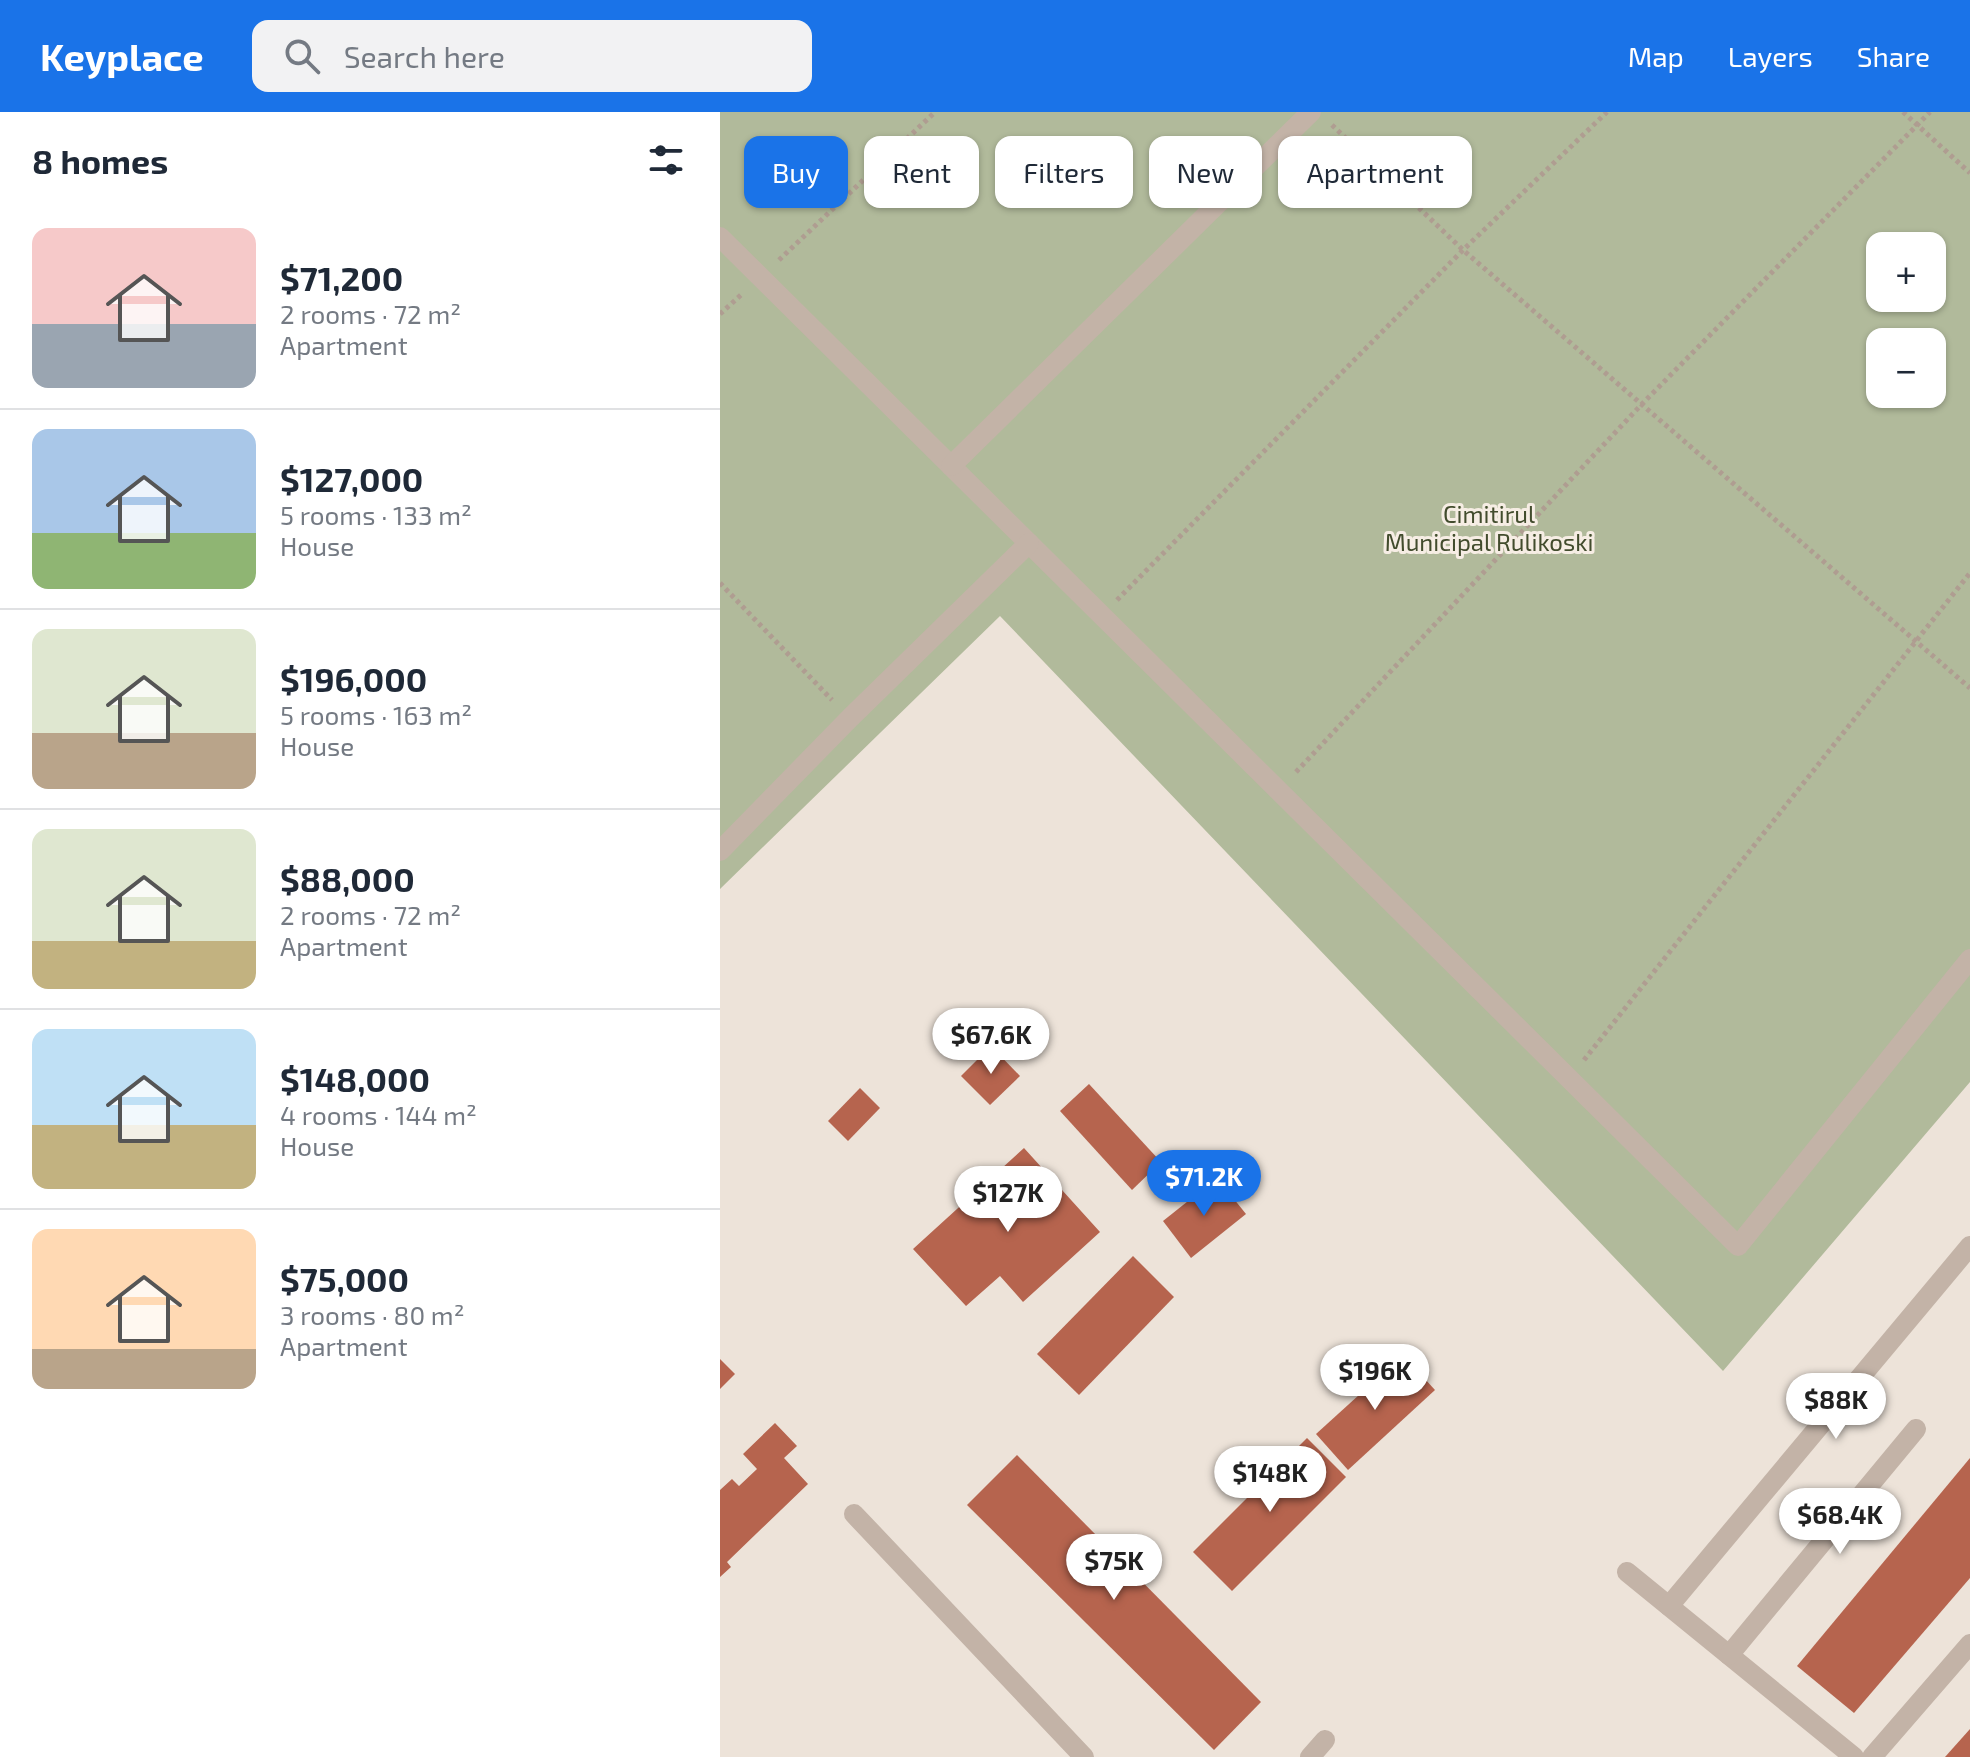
<!DOCTYPE html>
<html lang="en">
<head>
<meta charset="utf-8">
<style>
	:root { --surface:#fff; --page:#f2f2f3; --text:#1f2937; --muted:#747a83; --line:#e0e1e3; --accent:#1a73e8 }
	body { margin:0; font-family:"Exo 2",sans-serif; background:var(--page); color:var(--text); height:100vh; display:flex; flex-direction:column; font-size:30px; white-space:nowrap }
	* { box-sizing:border-box; margin:0 }
	p { font-size:26px; color:var(--muted) }
	.icon { flex:none; width:44px; height:44px; fill:none; stroke:currentColor; stroke-width:2; stroke-linecap:round; stroke-linejoin:round }
	.map { position:relative; flex:1; overflow:hidden }
	.side { display:flex; flex-direction:column; background:var(--surface); width:720px }
	.side>* { flex:none }
	.guide { position:absolute; left:24px; top:24px; width:760px; height:72px; display:flex; gap:16px }
	.controls { position:absolute; left:1146px; top:120px; display:grid; gap:16px }
	.controls a { display:grid; place-items:center; width:80px; height:80px; border-radius:16px; background:var(--surface); box-shadow:0 2px 6px #0004; font-size:40px }
	.price { position:absolute; translate:-50% -68px; padding:0 18px; border-radius:28px; background:#fff; color:#222; font-size:26px; line-height:52px; filter:drop-shadow(0 2px 4px #0008) }
	.price::after { content:''; position:absolute; left:50%; top:48px; width:24px; height:18px; margin-left:-12px; background:inherit; clip-path:polygon(0 0,100% 0,50% 100%) }
	.price.active { background:var(--accent); color:#fff }
	ul { padding:0; list-style:none }
	li { display:flex; align-items:center; gap:24px; height:200px; padding:0 32px }
	li+li { border-top:2px solid var(--line) }
	li span { display:grid; place-items:center; flex:none; width:224px; height:160px; border-radius:16px; color:#555 }
	li>.icon { margin-inline-start:auto }
	span .icon { width:96px; height:96px; fill:#fffc; stroke-width:1 }
	li b { font-size:34px }
	h2 { display:flex; justify-content:space-between; align-items:center; height:96px; padding:0 32px; font-size:34px }
	.tag { padding:0 28px; border-radius:16px; background:var(--surface); box-shadow:0 2px 6px #0004; font-size:28px; line-height:72px }
	.tag.active { background:var(--accent); color:#fff }
	header { display:flex; align-items:center; gap:48px; box-sizing:border-box; height:112px; padding:0 40px; background:var(--accent); color:#fff }
	header strong { font-size:38px }
	nav { display:flex; gap:44px; margin-inline-start:auto; font-size:28px }
	.search { width:560px; height:72px; background:var(--page); display:flex; align-items:center; gap:20px; box-sizing:border-box; padding:0 28px; border-radius:16px; color:var(--muted); font-size:30px }
	main { display:flex; flex:1; min-height:0 }
	.map>svg:first-child { display:block }
	.green { fill:#b1ba9b; fill-rule:evenodd }
	.building { fill:#b6644e }
	.lines { fill:none; stroke-linecap:round; stroke-linejoin:round }
	.path { stroke:#af9d91; stroke-width:5; stroke-dasharray:4 4; stroke-linecap:butt }
	.minor { stroke:#c3b3a7; stroke-width:20 }
	.labels { text-anchor:middle; stroke-width:6; stroke-linejoin:round; paint-order:stroke }
	.park-label { font-size:24px; fill:#424c2d; stroke:#f6ede4 }
</style>
</head>
<body>
<header>
<strong>Keyplace</strong>
<div class="search"><svg class="icon" aria-label="search" viewBox="0 0 24 24"><circle cx="10" cy="10" r="6"/><path d="M15 15l6 6"/></svg>Search here</div>
<nav><a>Map</a><a>Layers</a><a>Share</a></nav>
</header>
<main>
<section class="side">
<h2>8 homes<svg class="icon" aria-label="filters" viewBox="0 0 24 24"><path d="M4 7h16M4 17h16"/><circle cx="9" cy="7" r="2"/><circle cx="15" cy="17" r="2"/></svg></h2>
<ul>
<li><span style="background:linear-gradient(#f6c9c9 60%,#9aa5b1 0)"><svg class="icon" aria-label="home" viewBox="0 0 24 24"><path d="M3 11l9-7 9 7M6 9v11h12V9"/></svg></span><div><b>$71,200</b><p>2 rooms · 72 m²</p><p>Apartment</p></div></li>
<li><span style="background:linear-gradient(#a9c7e8 65%,#8fb573 0)"><svg class="icon" aria-label="home" viewBox="0 0 24 24"><path d="M3 11l9-7 9 7M6 9v11h12V9"/></svg></span><div><b>$127,000</b><p>5 rooms · 133 m²</p><p>House</p></div></li>
<li><span style="background:linear-gradient(#dfe7d0 65%,#b9a48a 0)"><svg class="icon" aria-label="home" viewBox="0 0 24 24"><path d="M3 11l9-7 9 7M6 9v11h12V9"/></svg></span><div><b>$196,000</b><p>5 rooms · 163 m²</p><p>House</p></div></li>
<li><span style="background:linear-gradient(#dfe7d0 70%,#c2b280 0)"><svg class="icon" aria-label="home" viewBox="0 0 24 24"><path d="M3 11l9-7 9 7M6 9v11h12V9"/></svg></span><div><b>$88,000</b><p>2 rooms · 72 m²</p><p>Apartment</p></div></li>
<li><span style="background:linear-gradient(#bfe0f5 60%,#c2b280 0)"><svg class="icon" aria-label="home" viewBox="0 0 24 24"><path d="M3 11l9-7 9 7M6 9v11h12V9"/></svg></span><div><b>$148,000</b><p>4 rooms · 144 m²</p><p>House</p></div></li>
<li><span style="background:linear-gradient(#ffd9b3 75%,#b9a48a 0)"><svg class="icon" aria-label="home" viewBox="0 0 24 24"><path d="M3 11l9-7 9 7M6 9v11h12V9"/></svg></span><div><b>$75,000</b><p>3 rooms · 80 m²</p><p>Apartment</p></div></li>
</ul>
</section>
<div class="map">
<svg width="1250" height="1645" viewBox="0 0 1250 1645">
	<rect width="100%" height="100%" fill="#ede3d9"/>
	<path class="green" d="M0 0H1250V970L1003 1259 280 504 0 777ZM1160 134H1212V186H1160ZM1160 230H1212V282H1160Z"/>
	<g class="building">
		<path d="M271 934 300 964 270 993 241 964Z"/>
		<path d="M369 972 441 1050 412 1078 340 999Z"/>
		<path d="M140 976 160 996 128 1029 108 1009Z"/>
		<path d="M304 1036 380 1120 303 1190 280 1164 246 1194 193 1137Z"/>
		<path d="M497 1066 526 1102 471 1146 443 1109Z"/>
		<path d="M413 1144 454 1185 359 1283 317 1242Z"/>
		<path d="M683 1243 715 1278 628 1358 596 1322Z"/>
		<path d="M0 1247 15 1262 0 1277Z"/>
		<path d="M55 1311 77 1334 64 1346 88 1372 7 1450 11 1455 0 1465V1378L12 1367 19 1374 37 1357 23 1342Z"/>
		<path d="M587 1326 626 1365 512 1479 473 1440Z"/>
		<path d="M297 1343 541 1590 494 1638 247 1393Z"/>
		<path d="M1250 1346V1466L1134 1601 1077 1554Z"/>
		<path d="M1250 1617V1645H1225Z"/>
	</g>
	<g class="lines">
		<g class="path">
			<path d="M1183 0 1250 61"/>
			<path d="M612 13 743 138 1250 576"/>
			<path d="M59 148 215 0"/>
			<path d="M0 202 22 182"/>
			<path d="M0 471 112 588"/>
			<path d="M397 488 743 138 887 0"/>
			<path d="M576 660 921 293 1210 0"/>
			<path d="M864 948 1250 461"/>
		</g>
		<g class="minor">
			<path d="M0 125 1018 1134 1250 847"/>
			<path d="M231 354 591 0"/>
			<path d="M0 739 130 606 309 431"/>
			<path d="M134 1402 364 1645"/>
			<path d="M907 1460 1134 1645"/>
			<path d="M949 1494 1250 1134"/>
			<path d="M1009 1543 1196 1317"/>
			<path d="M590 1645 605 1628"/>
			<path d="M1152 1645 1250 1532"/>
		</g>
	</g>
	<g class="labels">
		<g class="park-label">
			<text x="769" y="411">Cimitirul<tspan x="769" dy="28">Municipal Rulikoski</tspan></text>
		</g>
	</g>
</svg>
<div class="controls">
<a>+</a>
<a>−</a>
</div>
<b class="price" style="left:271px;top:964px">$67.6K</b>
<b class="price active" style="left:484px;top:1106px">$71.2K</b>
<b class="price" style="left:288px;top:1122px">$127K</b>
<b class="price" style="left:655px;top:1300px">$196K</b>
<b class="price" style="left:1116px;top:1329px">$88K</b>
<b class="price" style="left:550px;top:1402px">$148K</b>
<b class="price" style="left:1120px;top:1444px">$68.4K</b>
<b class="price" style="left:394px;top:1490px">$75K</b>
<div class="guide">
<a class="tag active">Buy</a>
<a class="tag">Rent</a>
<a class="tag">Filters</a>
<a class="tag">New</a>
<a class="tag">Apartment</a>
</div>
</div>
</main>
</body>
</html>
